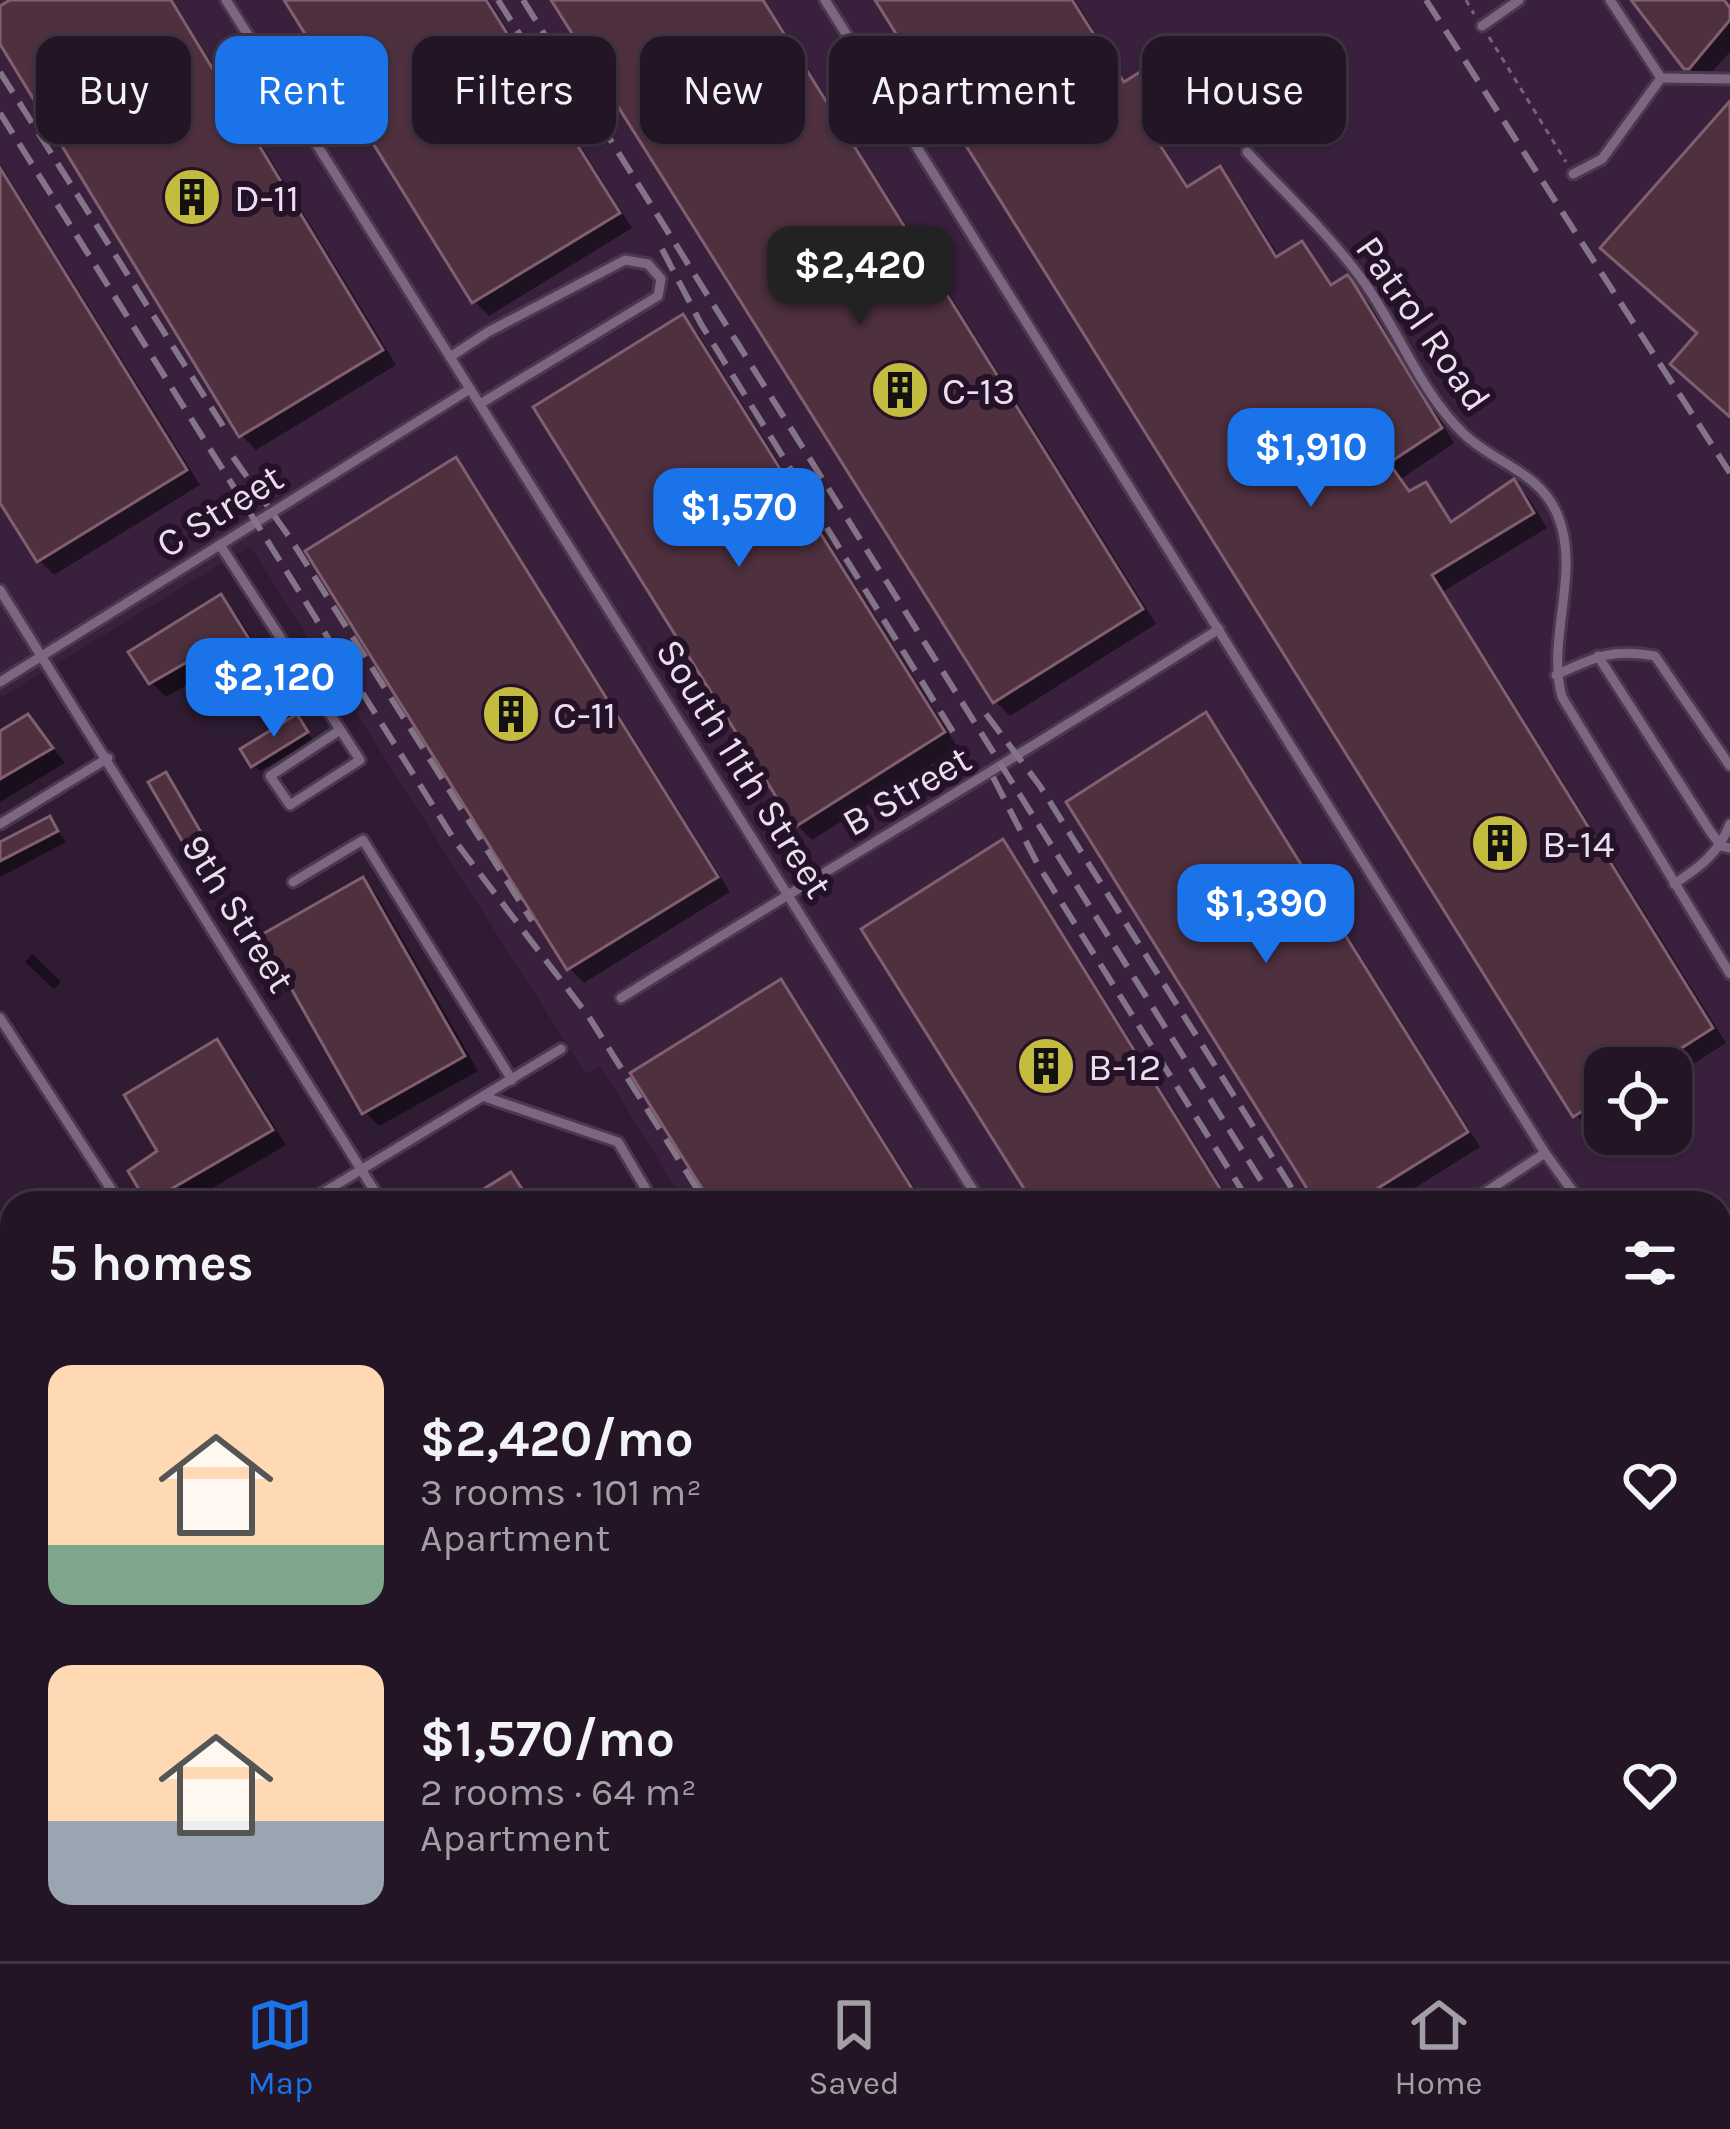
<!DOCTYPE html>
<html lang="en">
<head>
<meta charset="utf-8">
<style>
	:root { --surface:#231526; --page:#2b1e2e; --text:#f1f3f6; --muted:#a39fa7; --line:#403443; --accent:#1a73e8 }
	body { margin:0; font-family:Karla,sans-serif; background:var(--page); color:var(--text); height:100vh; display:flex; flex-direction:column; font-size:45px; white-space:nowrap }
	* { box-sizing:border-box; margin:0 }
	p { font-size:39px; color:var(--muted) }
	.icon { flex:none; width:66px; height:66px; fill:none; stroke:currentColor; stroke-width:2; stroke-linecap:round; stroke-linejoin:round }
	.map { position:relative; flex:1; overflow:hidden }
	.side { position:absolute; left:0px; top:1191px; width:1731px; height:771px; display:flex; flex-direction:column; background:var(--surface); border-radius:36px 36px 0 0; box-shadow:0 3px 9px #0004,0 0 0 3px var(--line) }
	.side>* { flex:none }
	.hud { position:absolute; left:36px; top:36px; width:1659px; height:108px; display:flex; gap:24px }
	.tools { position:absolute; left:1584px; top:1047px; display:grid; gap:24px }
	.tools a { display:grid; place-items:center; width:108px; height:108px; border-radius:24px; background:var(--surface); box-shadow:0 3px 9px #0004,0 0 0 3px var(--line); font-size:60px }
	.price { position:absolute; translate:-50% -102px; padding:0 27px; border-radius:24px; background:var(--accent); color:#fff; font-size:39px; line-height:78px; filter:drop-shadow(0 3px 6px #0008) }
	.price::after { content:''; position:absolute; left:50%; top:72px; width:36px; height:27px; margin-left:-18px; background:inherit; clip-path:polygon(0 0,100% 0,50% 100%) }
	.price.active { background:#222; color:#fff }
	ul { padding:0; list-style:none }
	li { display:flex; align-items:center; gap:36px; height:300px; padding:0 48px }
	li span { display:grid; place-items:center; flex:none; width:336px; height:240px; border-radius:24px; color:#555 }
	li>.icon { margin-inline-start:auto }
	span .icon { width:144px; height:144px; fill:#fffc; stroke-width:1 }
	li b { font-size:51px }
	h2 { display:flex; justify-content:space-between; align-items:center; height:144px; padding:0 48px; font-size:51px }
	.chip { padding:0 42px; border-radius:24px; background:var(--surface); box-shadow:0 3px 9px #0004,0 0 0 3px var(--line); font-size:42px; line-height:108px }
	.chip.active { background:var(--accent); color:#fff }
	.tabs { display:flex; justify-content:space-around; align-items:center; height:168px; border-top:3px solid var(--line); background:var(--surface); font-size:33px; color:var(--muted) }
	.tabs a { display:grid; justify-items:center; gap:6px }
	.tabs .active { color:var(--accent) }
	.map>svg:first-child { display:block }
	.built { fill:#39213e; fill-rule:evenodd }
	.shadow { fill:#0007 }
	.building { fill:#4f303f; stroke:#815f6f; stroke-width:3 }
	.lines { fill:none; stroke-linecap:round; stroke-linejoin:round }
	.service-casing { stroke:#49394d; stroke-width:15 }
	.path { stroke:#756479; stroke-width:3; stroke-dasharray:6 6; stroke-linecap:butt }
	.service { stroke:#7c6682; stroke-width:9 }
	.rail { stroke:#847488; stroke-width:6; stroke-dasharray:24 12; stroke-linecap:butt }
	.labels { text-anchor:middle; stroke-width:12; stroke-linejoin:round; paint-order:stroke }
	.poi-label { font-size:39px; fill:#ebdeee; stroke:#251229; text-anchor:start }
	.street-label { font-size:39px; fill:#ebdeee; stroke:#251229 }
</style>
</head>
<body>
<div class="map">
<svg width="1730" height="1961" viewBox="0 0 1730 1961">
	<rect width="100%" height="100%" fill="#2f1c33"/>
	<path class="built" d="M0 0H1730V1961H1423L1416 1950H1719V1203H685L600 1065 586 1074 250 546 0 698ZM1605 1068H1671V1134H1605Z"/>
	<g class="shadow">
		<path d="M16 0H173L396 365 256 450 241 435 0 39V9Z"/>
		<path d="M288 0H489L632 228 489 316 474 301Z"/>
		<path d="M555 0H765L1156 624 1010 716 996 702Z"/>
		<path d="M878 0H1075L1127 83 1181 50 1196 64 1215 95 1154 132 1190 188 1219 170 1234 185 1280 258 1301 245 1334 287 1347 279 1372 307 1454 443 1401 479 1411 493 1426 486 1454 523 1513 483 1528 497 1547 528 1444 591 1726 1043 1671 1078V1068H1605V1120L1590 1130 1576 1115Z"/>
		<path d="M1635 0H1724L1730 8V52L1702 83Z"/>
		<path d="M0 164 200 485 54 575 39 560 0 497Z"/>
		<path d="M683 317 697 332 958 748 812 840 797 825Z"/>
		<path d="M455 461 470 476 730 892 584 983 570 969 309 552Z"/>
		<path d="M221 598 235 612 272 670 226 698 204 675 166 697 151 682Z"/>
		<path d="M1206 716 1220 731 1480 1147 1391 1203H1320Z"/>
		<path d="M28 717 65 763 0 802V735Z"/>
		<path d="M297 718 313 740 260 771 254 765Z"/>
		<path d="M166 776 176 786 214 852 201 860 190 849Z"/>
		<path d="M50 820 66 842 0 877V846Z"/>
		<path d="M1003 843 1017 858 1232 1203H1036Z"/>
		<path d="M363 880 377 895 478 1071 379 1126 365 1112Z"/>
		<path d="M32 954 61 982 54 989 25 962Z"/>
		<path d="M781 983 795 998 924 1203H715Z"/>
		<path d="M217 1043 231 1057 286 1145 187 1203H151L132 1171 161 1152Z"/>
		<path d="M1719 1527 1730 1545V1961H1518L1511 1950H1719Z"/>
		<path d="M0 1637 6 1656 12 1652V1752L0 1740Z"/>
		<path d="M0 1942H12V1950H124V1961H0Z"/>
		<path d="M504 1950H661L671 1961H512Z"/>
		<path d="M780 1950H814L790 1959Z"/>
	</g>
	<g class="building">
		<path d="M10 0H171L383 350 239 437 0 44V6Z"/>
		<path d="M284 0H486L620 213 472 303Z"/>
		<path d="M551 0H763L1143 609 993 703Z"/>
		<path d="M875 0H1072L1124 82 1182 46 1202 79 1142 117 1187 187 1220 166 1276 257 1302 241 1331 285 1347 275 1351 279 1442 428 1389 463 1409 491 1426 482 1451 522 1514 479 1534 513 1432 575 1713 1028 1650 1068H1605V1097L1573 1117Z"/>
		<path d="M1631 0H1724L1730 8V20L1689 69H1684Z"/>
		<path d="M1730 101V417L1670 364 1697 333 1600 248Z"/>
		<path d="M0 168 187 470 37 562 0 503Z"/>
		<path d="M683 314 945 732 795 827 533 407Z"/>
		<path d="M456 457 718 877 567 970 305 551Z"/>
		<path d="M221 594 259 655 209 686 189 661 149 684 128 652Z"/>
		<path d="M1206 712 1468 1132 1354 1203H1316L1066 802Z"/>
		<path d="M28 714 53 748 0 779V731Z"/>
		<path d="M297 714 308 732 251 767 240 749Z"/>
		<path d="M166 772 206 841 188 851 148 782Z"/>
		<path d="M50 816 58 831 0 861V842Z"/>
		<path d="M1003 839 1229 1203H1033L861 929Z"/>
		<path d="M363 877 465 1056 362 1114 261 935Z"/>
		<path d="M781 979 921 1203H711L630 1073Z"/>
		<path d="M217 1039 273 1130 147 1203 128 1171 157 1151 124 1095Z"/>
		<path d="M511 1172 531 1203H461Z"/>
	</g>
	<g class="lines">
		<g class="service-casing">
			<g id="service">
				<path d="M226 0 981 1203"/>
				<path d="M825 0 1545 1153 1581 1203"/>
				<path d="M1482 26 1519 0"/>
				<path d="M1661 78 1730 79"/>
				<path d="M1247 152C1284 192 1325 230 1358 274 1396 323 1418 390 1464 434 1495 464 1540 471 1558 516 1581 573 1546 640 1562 697L1730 974"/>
				<path d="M1573 174 1602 159 1661 78 1610 0"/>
				<path d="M450 357 488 332 625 260 648 264 661 279 658 296 480 404"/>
				<path d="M220 545 360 760 290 805 270 776 340 730"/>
				<path d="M0 590 382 1203"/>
				<path d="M1598 656 1710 831 1721 846 1730 848"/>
				<path d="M1556 675C1595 657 1612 648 1655 656L1730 766"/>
				<path d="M0 682 470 389"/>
				<path d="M0 824 108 758"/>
				<path d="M293 882 363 840 512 1080"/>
				<path d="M1674 884C1700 867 1718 854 1730 824"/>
				<path d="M621 998C819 874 1021 756 1219 629"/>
				<path d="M0 1018 120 1203"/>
				<path d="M485 1097 618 1142 654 1203"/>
				<path d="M306 1203 561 1049"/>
				<path d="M1469 1203 1545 1153"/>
				<path d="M1719 1366 1730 1379"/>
				<path d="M0 1391 12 1384"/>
				<path d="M0 1549 12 1568"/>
				<path d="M4 1892 12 1898"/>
				<path d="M163 1950 168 1961"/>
				<path d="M725 1950 726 1961"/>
				<path d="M742 1950 758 1961"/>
				<path d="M999 1950 1006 1961"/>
				<path d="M1442 1950 1449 1961"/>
				<path d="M391 1961 392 1950"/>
				<path d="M823 1961 867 1950"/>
			</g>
		</g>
		<g class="path">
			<path d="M1466 0 1474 14"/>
			<path d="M1489 37 1566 162"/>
		</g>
		<use href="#service" class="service"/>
		<g class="rail">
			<path d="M498 0 534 57"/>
			<path d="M523 0 1275 1203"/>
			<path d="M1426 0 1730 473"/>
			<path d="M0 72 223 426"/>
			<path d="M0 113 455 841 589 1017 706 1203"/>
			<path d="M662 249 701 324 953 732"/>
			<path d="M233 457 290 538 532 921"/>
			<path d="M986 714 1040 786 1301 1203"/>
			<path d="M993 777 1038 865 1250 1203"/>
		</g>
	</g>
	<defs>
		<g id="building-disc" transform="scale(3)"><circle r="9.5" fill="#c4bc3e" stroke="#251229"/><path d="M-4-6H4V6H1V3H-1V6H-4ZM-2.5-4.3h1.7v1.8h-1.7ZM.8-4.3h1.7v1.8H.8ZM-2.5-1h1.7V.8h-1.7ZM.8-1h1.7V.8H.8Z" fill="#111"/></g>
	</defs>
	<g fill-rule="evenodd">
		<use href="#building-disc" x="192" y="197"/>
		<use href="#building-disc" x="900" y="390"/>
		<use href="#building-disc" x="511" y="714"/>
		<use href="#building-disc" x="1500" y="843"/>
		<use href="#building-disc" x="1046" y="1066"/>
	</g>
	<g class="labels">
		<g class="poi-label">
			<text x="234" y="211">D-11</text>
			<text x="942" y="404">C-13</text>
			<text x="553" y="728">C-11</text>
			<text x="1542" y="857">B-14</text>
			<text x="1088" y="1080">B-12</text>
		</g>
		<g class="street-label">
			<text transform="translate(1424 323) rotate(55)" y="14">Patrol Road</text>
			<text transform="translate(219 510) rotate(-32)" y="14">C Street</text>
			<text transform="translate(745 768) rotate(58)" y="14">South 11th Street</text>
			<text transform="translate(906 790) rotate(-30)" y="14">B Street</text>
			<text transform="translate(239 913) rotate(58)" y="14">9th Street</text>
		</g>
	</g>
</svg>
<div class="tools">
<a><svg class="icon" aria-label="locate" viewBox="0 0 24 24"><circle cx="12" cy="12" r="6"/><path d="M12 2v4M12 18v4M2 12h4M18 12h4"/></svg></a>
</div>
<b class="price active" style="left:860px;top:328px">$2,420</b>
<b class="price" style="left:1311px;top:510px">$1,910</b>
<b class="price" style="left:739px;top:570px">$1,570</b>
<b class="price" style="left:274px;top:740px">$2,120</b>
<b class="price" style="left:1266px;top:966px">$1,390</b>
<div class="hud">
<a class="chip">Buy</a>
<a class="chip active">Rent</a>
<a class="chip">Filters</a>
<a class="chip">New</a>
<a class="chip">Apartment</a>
<a class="chip">House</a>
</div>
<section class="side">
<h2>5 homes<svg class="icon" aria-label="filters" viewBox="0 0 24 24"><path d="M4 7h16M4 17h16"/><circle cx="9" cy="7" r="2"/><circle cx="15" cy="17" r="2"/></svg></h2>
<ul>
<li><span style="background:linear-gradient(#ffd9b3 75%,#7fa58c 0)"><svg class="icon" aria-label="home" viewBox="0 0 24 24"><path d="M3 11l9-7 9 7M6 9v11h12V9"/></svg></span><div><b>$2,420/mo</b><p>3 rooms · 101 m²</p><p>Apartment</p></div><svg class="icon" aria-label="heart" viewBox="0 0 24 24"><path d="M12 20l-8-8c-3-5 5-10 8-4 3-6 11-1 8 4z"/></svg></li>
<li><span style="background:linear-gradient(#ffd9b3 65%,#9aa5b1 0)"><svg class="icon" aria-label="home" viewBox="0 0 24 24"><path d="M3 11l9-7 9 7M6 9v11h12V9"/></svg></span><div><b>$1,570/mo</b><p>2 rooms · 64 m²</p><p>Apartment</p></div><svg class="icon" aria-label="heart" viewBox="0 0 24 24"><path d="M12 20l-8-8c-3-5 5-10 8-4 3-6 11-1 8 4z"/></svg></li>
</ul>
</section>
</div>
<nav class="tabs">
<a class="active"><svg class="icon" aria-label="map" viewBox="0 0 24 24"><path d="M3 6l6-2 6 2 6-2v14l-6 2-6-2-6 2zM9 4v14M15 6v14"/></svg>Map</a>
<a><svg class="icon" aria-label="saved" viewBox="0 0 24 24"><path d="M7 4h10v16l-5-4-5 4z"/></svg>Saved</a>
<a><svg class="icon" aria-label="home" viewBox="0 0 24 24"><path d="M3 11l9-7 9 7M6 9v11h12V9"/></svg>Home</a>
</nav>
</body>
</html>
